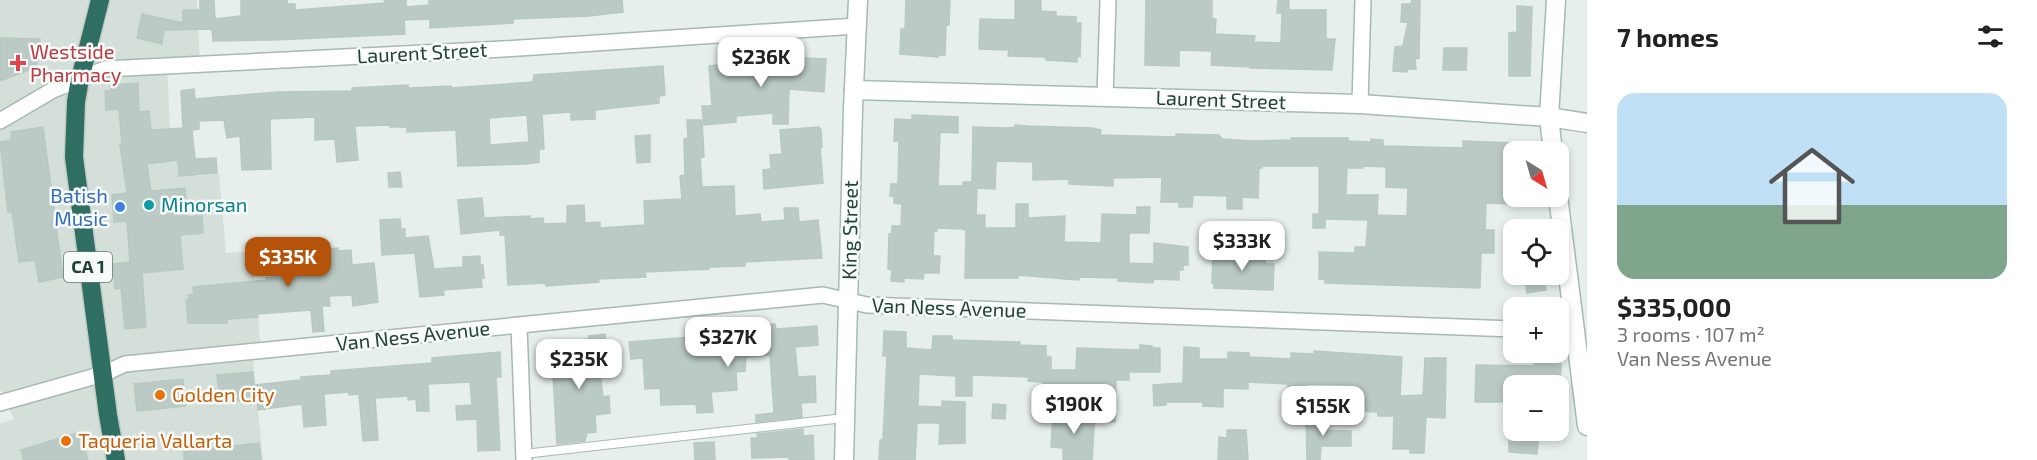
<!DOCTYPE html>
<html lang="en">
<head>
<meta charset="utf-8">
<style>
	:root { --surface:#fff; --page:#f6f6f6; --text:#222; --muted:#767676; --line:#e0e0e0; --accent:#b45309 }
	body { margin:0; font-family:"Exo 2",sans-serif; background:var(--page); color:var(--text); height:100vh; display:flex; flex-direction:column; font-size:22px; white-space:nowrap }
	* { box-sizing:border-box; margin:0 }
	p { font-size:20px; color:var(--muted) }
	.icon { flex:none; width:33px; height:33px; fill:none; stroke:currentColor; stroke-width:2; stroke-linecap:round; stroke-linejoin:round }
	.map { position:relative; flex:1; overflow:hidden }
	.panel { display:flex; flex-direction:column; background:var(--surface); width:450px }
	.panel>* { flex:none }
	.needle { width:39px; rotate:143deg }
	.buttons { position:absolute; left:1503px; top:141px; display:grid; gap:12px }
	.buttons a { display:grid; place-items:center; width:66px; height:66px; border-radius:12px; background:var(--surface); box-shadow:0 3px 9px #0003; font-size:30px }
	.price { position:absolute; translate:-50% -51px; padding:0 14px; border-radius:12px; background:#fff; color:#222; font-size:20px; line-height:39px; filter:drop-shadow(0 2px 3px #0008) }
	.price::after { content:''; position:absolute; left:50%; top:36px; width:18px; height:14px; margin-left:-9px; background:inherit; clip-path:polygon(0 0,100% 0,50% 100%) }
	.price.active { background:var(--accent); color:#fff }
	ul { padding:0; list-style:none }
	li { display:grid; align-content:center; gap:12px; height:318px; padding:0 30px }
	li+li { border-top:2px solid var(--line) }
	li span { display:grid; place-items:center; height:186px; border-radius:18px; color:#555 }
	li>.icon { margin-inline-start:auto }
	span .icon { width:108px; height:108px; fill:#fffc; stroke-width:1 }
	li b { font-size:26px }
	h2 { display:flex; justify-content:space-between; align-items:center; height:72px; padding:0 30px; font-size:26px }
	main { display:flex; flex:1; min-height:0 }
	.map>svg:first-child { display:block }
	.built { fill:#d4dfda }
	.building { fill:#bbcac4; stroke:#b8c9c2; stroke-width:1.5; fill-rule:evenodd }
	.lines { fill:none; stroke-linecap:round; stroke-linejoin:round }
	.lane-casing { stroke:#a8b8b2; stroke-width:10 }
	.street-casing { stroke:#a8b8b2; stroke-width:18 }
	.secondary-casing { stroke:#a4bbb3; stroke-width:21 }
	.highway-casing { stroke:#c2cac8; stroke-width:21 }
	.lane { stroke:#fff; stroke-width:8 }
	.street { stroke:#fff; stroke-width:15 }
	.secondary { stroke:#fff; stroke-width:18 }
	.highway { stroke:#2f6f62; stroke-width:18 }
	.health-dot { fill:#e0444e; stroke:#f7fbf9; stroke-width:2 }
	.culture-dot { fill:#0f9aa8; stroke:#f7fbf9; stroke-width:2 }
	.shop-dot { fill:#3f7fe0; stroke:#f7fbf9; stroke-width:2 }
	.food-dot { fill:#e8710a; stroke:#f7fbf9; stroke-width:2 }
	.labels { text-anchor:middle; stroke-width:5; stroke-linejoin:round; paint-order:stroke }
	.shield { fill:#f7fbf9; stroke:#637a73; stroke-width:1.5 }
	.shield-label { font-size:18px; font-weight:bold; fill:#24423a }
	.health-label { font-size:20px; fill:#be3a42; stroke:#f7fbf9; text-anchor:start }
	.street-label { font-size:20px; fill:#24423a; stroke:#f7fbf9 }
	.shop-label { font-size:20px; fill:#366cbe; stroke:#f7fbf9; text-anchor:end }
	.culture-label { font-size:20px; fill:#0d838f; stroke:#f7fbf9; text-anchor:start }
	.food-label { font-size:20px; fill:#c56008; stroke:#f7fbf9; text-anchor:start }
</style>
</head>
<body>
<main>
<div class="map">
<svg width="1587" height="460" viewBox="0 0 1587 460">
	<rect width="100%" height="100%" fill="#e6efeb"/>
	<path class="built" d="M0 0H197L200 64 167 65 171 151 195 150 196 176 219 174 226 253 252 251 261 350 253 351 254 371 263 460H0V424L14 419 0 389Z"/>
	<g class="building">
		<path d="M200 0H214L215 19 241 16V1L273 0H287V4H295V10L385 3 384 0H406V7L429 5V0H622L623 12 589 16 513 19V23L430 28V19L404 20 405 34 274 40 213 41 212 29 164 30 162 44 137 38 142 14 183 23V10H200Z"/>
		<path d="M906 0H950L949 25H946L945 55H938V57L900 54 901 29H905Z"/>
		<path d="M1015 0H1041V11L1056 12V16L1076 17V23H1081L1080 57 1077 56V62L1046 60V57L1008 56 1009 50 979 49 980 19 1015 20Z"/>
		<path d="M1146 0H1212V19H1216L1215 34 1255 36 1254 42 1281 43 1282 13H1277L1278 0H1289V10H1326V39H1335L1332 70 1250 68V67L1211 65 1212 51 1179 50V66L1145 65Z"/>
		<path d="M1412 0H1420L1419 58 1415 59 1416 69H1408L1407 72 1393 71 1395 47 1403 46 1408 22H1401L1402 4H1411Z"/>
		<path d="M1517 6 1532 7 1530 76H1509V33L1517 32Z"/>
		<path d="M0 38 40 39 39 58 35 68 0 81Z"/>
		<path d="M1444 48H1467L1466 70H1443Z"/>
		<path d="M783 57 826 59 824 92 789 89 788 124H773V113L736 116V122L704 125 702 106H712L709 66Z"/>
		<path d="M663 66 665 95 659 96V103L595 110V119L571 120V112L542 114 544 149H539V162L527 164 458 166 456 130 407 132V127H390V125L355 126 358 160 337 162 335 139 315 140V117L270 119 271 169 242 170 240 136 227 138 224 120 199 121V129L192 130 195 159 216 158 217 173 179 176 178 160 147 164 151 191 185 188 187 217 202 215 203 233 180 235 183 269 142 273 146 327 125 329 121 288 115 289 113 264 130 262 127 221 114 222 112 195 127 193 120 145H122L119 109 106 110 105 91H111L110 85 138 83 139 112 149 111 151 130 183 128 181 91 194 89 195 99 278 92 352 91V88L408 85V88L451 86V88L533 82 534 75ZM527 115 529 142 490 145 489 118Z"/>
		<path d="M912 115 958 117V133L940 132 938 186H963V182H972L973 127 1006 128 1015 127V125L1027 126 1092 128 1101 130 1100 135 1176 137V134L1219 135 1222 139 1253 141 1291 140V138H1348V141L1371 142V139L1383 140V146L1422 147 1463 148V141L1514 143V204L1486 203 1485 230H1494V253H1481L1480 288 1325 283V279H1319V252L1355 253V247H1366L1368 220 1325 219V228H1313V214H1319V166H1262V168H1259L1258 198 1242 197V209H1227V196L1193 195 1192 207H1179V202H1161L1162 177 1113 178V186L1069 184V179L1033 180V162L996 161 995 189 977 188 976 215H985V228H1016V204H1028V218L1065 216 1064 242 1101 243 1102 214 1137 215V207H1150L1149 233H1129V263L1154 264V243L1188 247V265H1183V270H1179V280L1154 279 1153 283 1118 281V278L1079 277V280L1066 279 1018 275V278H965L966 231 963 229 937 228V231H934L933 256H940L939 273H924L923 279 904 278V282L891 281 892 270 888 269 889 234H892V226H901L902 204 894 203V196H890L891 184H898L899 141H894L895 119 912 120ZM1363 166 1386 167V187L1408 188 1407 216 1377 215 1378 195H1346L1347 168H1363Z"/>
		<path d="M687 120H702L704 157H700L702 187 734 186 735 216 760 214 761 222 785 220 784 208H798L799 222 818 220 822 258 745 262V266L709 267V269L645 272 646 277 598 279 599 282 546 286 545 283 508 285 505 235H500V230L461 234 458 200 482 198 484 218 530 216V219L543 218 544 224 567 223V206L584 205 585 223 600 222V228L645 225 644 201 682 199 680 176 685 175 684 139 688 138Z"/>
		<path d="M43 127 63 277 39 282 35 260 19 262 12 212H8L0 142 11 140V132Z"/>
		<path d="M819 127 821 130 822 147H820L823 183 764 189 763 170 771 169 770 155 782 154 780 130Z"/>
		<path d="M650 135V162L637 163 635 136Z"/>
		<path d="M400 172 402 187H389L388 173Z"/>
		<path d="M400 219 401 229H405V238L428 236 434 269 463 267V257L480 256V265H483L484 278H481L482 287 443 290 444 295 420 297 415 253 382 255 380 220Z"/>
		<path d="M303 246V251L338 248V251L351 250 352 265 374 263 378 302 353 306 352 295 329 296 330 306H322L324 331 313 332 311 310 257 314 258 317 227 319V323H188L186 300H189L188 295 194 294 193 287 267 280 266 278 276 277 273 249Z"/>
		<path d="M1213 253H1252L1251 256 1265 257V264H1274L1273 290 1214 288V283H1212Z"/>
		<path d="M1524 274H1544L1546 290 1527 293Z"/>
		<path d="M775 324 776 329 817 326 818 345 795 347 798 377 815 376 816 402 801 403 802 417 756 422V415L774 413 770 355 746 357 745 371 736 372 737 390 711 392 713 412 697 413 696 404 661 405 660 388 645 389 643 358 631 359 629 342 704 336 705 341 732 338V335L758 331 757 325Z"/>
		<path d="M884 331 906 332V348L932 350 933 336H952V340L1020 342V345L1046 346V356L1051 357V370H1076L1077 348 1140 350V345L1152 346V348H1160V372H1129V380H1116L1115 422 1095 421 1096 387 1061 386 1060 403 1041 402 1043 382 1028 381 1029 377 972 375V396H956V376L919 374 918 406 942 407V401L965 402V443L939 444 940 423H917L915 460H879L880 440H883L887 356H883Z"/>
		<path d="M605 334 606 349H599L601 363 599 364 603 397 609 396 610 413 595 415 596 432 587 433 585 441 557 444 553 376 563 375 559 342 589 339V336Z"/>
		<path d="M1184 347 1199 348V359H1228V352L1249 353V357L1291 359V353L1314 354V351L1402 357 1400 396 1423 395 1425 358H1446L1445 418 1426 417 1424 453H1410V449H1393L1394 416H1378V412L1357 411V389L1352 388V385L1307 384 1304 408 1287 407 1288 384 1248 382V389L1223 388V407L1203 406V402H1166V405L1154 406 1153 385 1183 383Z"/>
		<path d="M500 352 501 377H496L500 450 478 451 477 419 457 420 456 406 472 405 470 382 428 384 429 411H417L416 399 408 400V396L375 398 378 440 363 441 359 394 349 395V392L324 394 326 425 304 427 302 404 258 410 257 399 220 403 217 375 253 372 254 385 301 380V377L331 375V371L432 363V358Z"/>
		<path d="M1534 362 1561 363 1560 386H1539V384L1514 382V402H1475L1476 365 1534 366Z"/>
		<path d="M183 379 185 406 137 411 134 384Z"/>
		<path d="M993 404 1006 405 1005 419 992 418Z"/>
		<path d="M1053 413H1095L1092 460H1063V448L1051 447Z"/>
		<path d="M1306 413H1320L1321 430 1351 431V446H1321L1320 460H1307Z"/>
		<path d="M803 429V436L813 435 814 460H789V457L752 458 751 438H758L757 434Z"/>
		<path d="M1227 430H1246L1248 460H1218L1219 437 1227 438Z"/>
		<path d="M1525 430H1539L1537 454 1509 452V437H1525Z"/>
		<path d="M80 432 88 460H24L21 450Z"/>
		<path d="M714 442 715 460H695L694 443Z"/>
		<path d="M259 443 261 460H184V452Z"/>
	</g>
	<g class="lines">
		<g class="lane-casing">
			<path id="lane" d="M524 454 844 418"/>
		</g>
		<g class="street-casing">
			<g id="street">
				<path d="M1105 97 1108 0"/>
				<path d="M1360 104 1363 0"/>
				<path d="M0 121 53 90 105 69 503 49 857 26"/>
				<path d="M519 326 524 460"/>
				<path d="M1558 331H1575"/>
				<path d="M0 403 103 374 125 364 823 295 867 305 1514 329"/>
			</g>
		</g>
		<g class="secondary-casing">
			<g id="secondary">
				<path d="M854 90 1360 104 1549 117 1587 123"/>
				<path d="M1553 152 1549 117 1556 0"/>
				<path d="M1558 196 1587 426"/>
				<path d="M844 460 853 109 858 0"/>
			</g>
		</g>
		<g class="highway-casing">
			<path id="highway" d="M100 0 80 79 76 102 74 157 108 415 116 460"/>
		</g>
		<use href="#lane" class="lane"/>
		<use href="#street" class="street"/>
		<use href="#secondary" class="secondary"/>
		<use href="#highway" class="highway"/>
	</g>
	<path class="health-dot" d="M15 54h6v6h6v6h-6v6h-6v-6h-6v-6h6z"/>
	<circle class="culture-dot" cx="149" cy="205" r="6"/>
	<circle class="shop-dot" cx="120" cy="207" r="6"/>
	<g class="food-dot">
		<circle cx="160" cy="395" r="6"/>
		<circle cx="66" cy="441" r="6"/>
	</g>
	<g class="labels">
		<rect class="shield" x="64" y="252" width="48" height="30" rx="4.5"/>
		<g class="shield-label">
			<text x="88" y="273">CA 1</text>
		</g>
		<g class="health-label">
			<text x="30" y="59">Westside<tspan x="30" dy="23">Pharmacy</tspan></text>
		</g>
		<g class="street-label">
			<text transform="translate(422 53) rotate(-3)" y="7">Laurent Street</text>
			<text transform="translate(1221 100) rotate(2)" y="7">Laurent Street</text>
			<text transform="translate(850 230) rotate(-89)" y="7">King Street</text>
			<text transform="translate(949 308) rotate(2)" y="7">Van Ness Avenue</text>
			<text transform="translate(413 336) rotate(-6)" y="7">Van Ness Avenue</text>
		</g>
		<g class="shop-label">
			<text x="108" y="203">Batish<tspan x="108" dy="23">Music</tspan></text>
		</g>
		<g class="culture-label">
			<text x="161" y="212">Minorsan</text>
		</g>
		<g class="food-label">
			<text x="172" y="402">Golden City</text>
			<text x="78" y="448">Taqueria Vallarta</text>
		</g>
	</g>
</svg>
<div class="buttons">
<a><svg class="needle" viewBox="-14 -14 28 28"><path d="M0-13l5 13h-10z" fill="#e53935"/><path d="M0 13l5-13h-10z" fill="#767676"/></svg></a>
<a><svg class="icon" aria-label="locate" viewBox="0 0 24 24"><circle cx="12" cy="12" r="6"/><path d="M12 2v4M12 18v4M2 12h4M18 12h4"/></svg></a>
<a>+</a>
<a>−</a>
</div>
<b class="price" style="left:761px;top:88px">$236K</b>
<b class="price" style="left:1242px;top:272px">$333K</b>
<b class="price active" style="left:288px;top:288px">$335K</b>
<b class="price" style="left:728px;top:368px">$327K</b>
<b class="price" style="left:579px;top:390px">$235K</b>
<b class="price" style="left:1074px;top:435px">$190K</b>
<b class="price" style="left:1323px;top:437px">$155K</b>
</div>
<section class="panel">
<h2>7 homes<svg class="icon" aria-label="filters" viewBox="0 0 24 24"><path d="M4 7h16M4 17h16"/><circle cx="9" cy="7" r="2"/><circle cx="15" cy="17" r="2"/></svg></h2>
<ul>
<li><span style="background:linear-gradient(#bfe0f5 60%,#7fa58c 0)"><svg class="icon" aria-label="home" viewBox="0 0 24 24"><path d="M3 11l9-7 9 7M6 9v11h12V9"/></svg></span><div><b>$335,000</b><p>3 rooms · 107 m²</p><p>Van Ness Avenue</p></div></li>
</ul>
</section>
</main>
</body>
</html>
